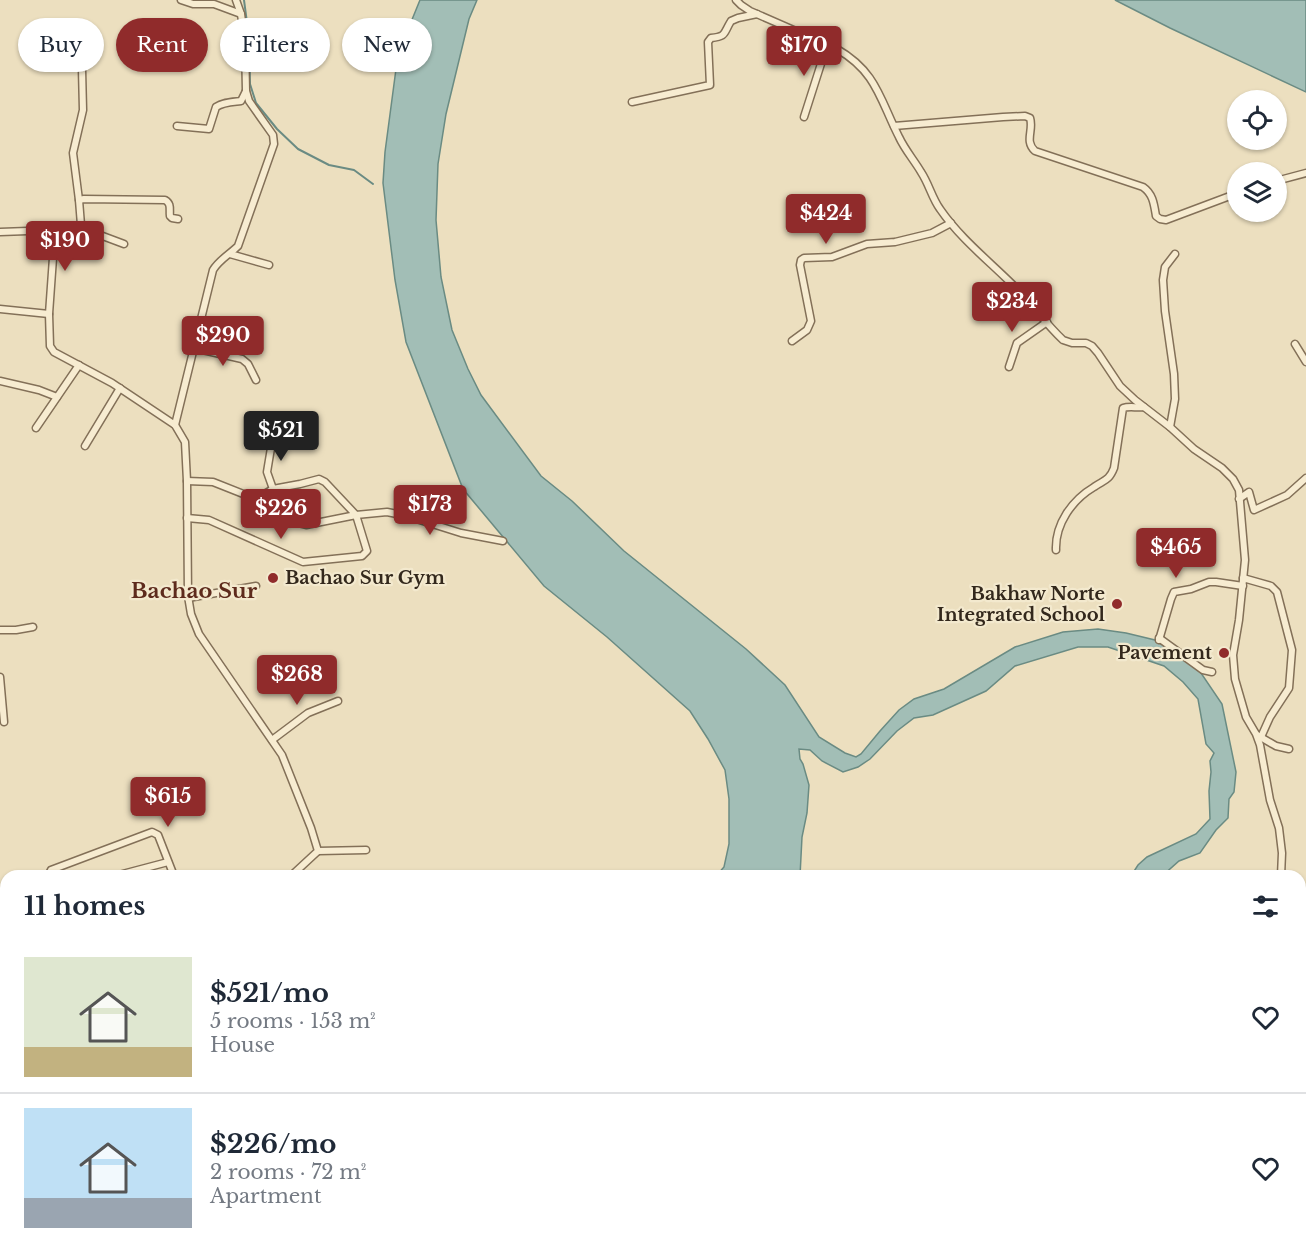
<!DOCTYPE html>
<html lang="en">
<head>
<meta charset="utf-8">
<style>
	:root { --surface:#fff; --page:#f2f2f3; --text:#1f2937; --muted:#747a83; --line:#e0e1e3; --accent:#902b2b }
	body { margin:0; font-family:"Libre Baskerville",serif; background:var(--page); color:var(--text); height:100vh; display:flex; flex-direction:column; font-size:22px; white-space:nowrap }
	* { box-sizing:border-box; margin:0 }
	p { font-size:20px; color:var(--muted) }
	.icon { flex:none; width:33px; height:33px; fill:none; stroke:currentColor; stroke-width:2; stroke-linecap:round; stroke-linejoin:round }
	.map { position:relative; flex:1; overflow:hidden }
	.drawer { position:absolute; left:0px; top:870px; width:1306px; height:386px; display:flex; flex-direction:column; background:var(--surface); border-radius:18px 18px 0 0; box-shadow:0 2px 4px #0004 }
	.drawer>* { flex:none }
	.banner { position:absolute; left:18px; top:18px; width:600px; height:54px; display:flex; gap:12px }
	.fabs { position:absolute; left:1227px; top:90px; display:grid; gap:12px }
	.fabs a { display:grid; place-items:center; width:60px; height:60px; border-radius:50%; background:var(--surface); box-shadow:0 2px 4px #0004; font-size:30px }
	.price { position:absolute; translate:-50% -51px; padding:0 14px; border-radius:6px; background:var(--accent); color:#fff; font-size:20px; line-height:39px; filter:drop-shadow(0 2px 3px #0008) }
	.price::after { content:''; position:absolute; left:50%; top:36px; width:18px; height:14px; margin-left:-9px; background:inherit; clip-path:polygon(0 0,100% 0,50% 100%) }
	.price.on { background:#222; color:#fff }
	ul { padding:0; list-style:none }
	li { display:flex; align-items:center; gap:18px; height:150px; padding:0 24px }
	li+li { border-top:2px solid var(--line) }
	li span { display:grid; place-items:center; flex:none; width:168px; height:120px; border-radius:0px; color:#555 }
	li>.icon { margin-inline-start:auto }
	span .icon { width:72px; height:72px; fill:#fffc; stroke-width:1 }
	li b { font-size:26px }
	h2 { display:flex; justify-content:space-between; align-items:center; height:72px; padding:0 24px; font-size:26px }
	.chip { padding:0 21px; border-radius:27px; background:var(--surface); box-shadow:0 2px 4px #0004; font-size:21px; line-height:54px }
	.chip.on { background:var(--accent); color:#fff }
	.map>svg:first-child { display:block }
	.water { fill:#a2beb6; stroke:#6a8b83; stroke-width:1.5 }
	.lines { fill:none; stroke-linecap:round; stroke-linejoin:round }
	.stream { stroke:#6a8b83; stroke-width:2 }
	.minor-casing { stroke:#837058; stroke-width:9 }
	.minor { stroke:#f7ecd1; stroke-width:6 }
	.poi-dot { fill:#902b2b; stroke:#f3e9ce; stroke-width:2 }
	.labels { text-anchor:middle; stroke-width:4.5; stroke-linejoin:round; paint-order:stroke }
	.poi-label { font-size:18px; font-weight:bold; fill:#33281c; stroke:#f3e9ce; text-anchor:end }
	.quarter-label { font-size:21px; font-weight:bold; fill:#5e2b1d; stroke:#f3e9ce }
</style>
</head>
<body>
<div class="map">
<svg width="1306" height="1255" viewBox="0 0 1306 1255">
	<rect width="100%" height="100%" fill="#ecdfbf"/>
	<g class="water">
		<path d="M420 0H477L469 19 446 114 438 164 436 220 441 277 452 330 468 369 481 395 541 476 572 501 624 551 746 649 785 685 819 737 845 753 856 757 861 754 880 731 899 710 914 699 944 689 1015 647 1063 632 1098 629 1126 633 1155 640 1175 652 1201 673 1222 704 1236 772 1234 792 1229 799 1228 818 1216 830 1200 853 1179 861 1162 876H1131L1138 865 1147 857 1196 834 1210 819 1209 791 1211 772 1210 761 1214 753 1206 744 1198 699 1183 682 1164 666 1108 647H1078L1015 666 986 691 933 715 914 718 897 731 870 759 858 767 843 772 822 761 810 750 799 749 800 759 803 764 809 785 807 813 802 837 800 876H716L724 867 729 844V799L725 770 708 739 690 711 607 637 544 586 463 489 406 342 395 280 383 183 385 152 398 54Z"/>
		<path d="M1115 0H1306V92L1170 28Z"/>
		<path d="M318 1250H398L402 1255H320Z"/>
	</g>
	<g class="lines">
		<path class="stream" d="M244 0 249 38 250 84 256 103 277 129 298 149 329 165 354 170 373 184"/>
		<g class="minor-casing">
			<g id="minor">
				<path d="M181 0 193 4H214L241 14"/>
				<path d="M736 0 741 5 750 11 837 49C877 72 880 100 899 137 905 150 914 160 921 172 929 184 932 198 940 209 962 241 993 264 1020 292 1034 307 1047 325 1063 340L1072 343H1086L1092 346 1098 353 1120 386 1135 400 1170 427 1194 449 1222 468 1233 479 1239 490 1245 560 1239 620 1233 655 1235 679 1246 717 1256 734 1260 745 1270 800 1279 828 1282 853 1281 876"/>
				<path d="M632 102 710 85 708 42 711 38C727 36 723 34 731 21L738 18 757 14"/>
				<path d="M804 117 827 45"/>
				<path d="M177 126 209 129 216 107C223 102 232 102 241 101L246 91"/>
				<path d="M894 126 1003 117 1025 116 1030 118C1034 130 1024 141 1035 151L1143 187C1153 194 1154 204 1156 216L1160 219 1166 220 1238 193"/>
				<path d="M1276 181 1306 173"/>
				<path d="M79 200 73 153 83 110 82 69"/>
				<path d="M81 225 79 200 84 199 165 200C172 204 169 210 170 216L172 218 178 219"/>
				<path d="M55 230 49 314 50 346 54 352 112 383 175 425 185 442 187 481 188 596 191 614 199 634 282 755 311 828 318 851 291 876"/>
				<path d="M0 232 55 230 81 225 92 232 124 244"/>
				<path d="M230 254 269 265"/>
				<path d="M0 309 49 314"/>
				<path d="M792 341 807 330 811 321 800 265 801 260 804 258 832 257 867 244 895 242 932 233 951 223"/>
				<path d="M1295 344 1306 362"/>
				<path d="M194 348 242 359 248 364 256 380"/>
				<path d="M1009 367 1017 343 1047 322"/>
				<path d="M0 381 39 390 57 397"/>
				<path d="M175 425 213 270C219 260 230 254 238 246L274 144 273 135 249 101 246 91 245 43 241 14 236 0"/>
				<path d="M1170 427 1175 399 1174 374 1165 311 1163 280 1165 267 1175 254"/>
				<path d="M36 428 79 365"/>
				<path d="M273 436 267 472 273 489"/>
				<path d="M85 446 120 388"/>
				<path d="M187 481 213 482 256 499 298 523 306 525 356 515 387 512 407 516 461 533 503 541"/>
				<path d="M1239 499 1249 492 1254 510 1287 495 1306 478"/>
				<path d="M187 518 209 520 303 562 362 556 367 551 356 515 325 482 319 479 300 484 273 489 256 499"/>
				<path d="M1056 550C1055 524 1072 500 1094 487 1104 480 1109 481 1114 468L1123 408C1129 406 1137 408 1144 407"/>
				<path d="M1243 578 1271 586 1277 592 1292 650 1289 688 1270 717 1261 737"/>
				<path d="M188 598 256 586"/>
				<path d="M0 630H16L33 627"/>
				<path d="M1159 638 1203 670 1212 672"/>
				<path d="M1159 640 1171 599 1174 592 1191 589 1209 582H1216L1243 586"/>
				<path d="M0 677 4 722"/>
				<path d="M1257 735 1276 746 1289 749"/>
				<path d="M272 740 308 713 338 701"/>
				<path d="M318 851 366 850"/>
				<path d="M48 876 51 870 152 832 158 835 174 876"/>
				<path d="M115 876 168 862"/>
				<path d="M1300 949 1306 952"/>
				<path d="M0 982 6 979"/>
				<path d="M0 1013 6 1014"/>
			</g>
		</g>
		<use href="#minor" class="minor"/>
	</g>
	<g class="poi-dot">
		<circle cx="273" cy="578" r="6"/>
		<circle cx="1117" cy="604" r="6"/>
		<circle cx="1224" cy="653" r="6"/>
	</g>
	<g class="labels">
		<g class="poi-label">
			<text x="285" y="584" text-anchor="start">Bachao Sur Gym</text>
			<text x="1105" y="600">Bakhaw Norte<tspan x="1105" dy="21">Integrated School</tspan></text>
			<text x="1212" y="659">Pavement</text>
		</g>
		<g class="quarter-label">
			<text x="194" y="598">Bachao Sur</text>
		</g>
	</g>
</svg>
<div class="fabs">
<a><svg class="icon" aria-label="locate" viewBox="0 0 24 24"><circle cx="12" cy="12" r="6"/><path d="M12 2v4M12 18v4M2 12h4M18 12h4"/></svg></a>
<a><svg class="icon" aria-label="layers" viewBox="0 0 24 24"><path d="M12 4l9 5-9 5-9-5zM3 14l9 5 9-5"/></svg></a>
</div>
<b class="price" style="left:804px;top:77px">$170</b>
<b class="price" style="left:826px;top:245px">$424</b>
<b class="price" style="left:65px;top:272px">$190</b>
<b class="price" style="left:1012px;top:333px">$234</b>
<b class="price" style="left:223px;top:367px">$290</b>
<b class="price on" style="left:281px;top:462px">$521</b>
<b class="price" style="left:430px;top:536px">$173</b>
<b class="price" style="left:281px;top:540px">$226</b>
<b class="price" style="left:1176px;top:579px">$465</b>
<b class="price" style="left:297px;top:706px">$268</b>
<b class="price" style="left:168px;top:828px">$615</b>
<div class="banner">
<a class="chip">Buy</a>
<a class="chip on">Rent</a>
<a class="chip">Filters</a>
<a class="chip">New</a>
</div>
<section class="drawer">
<h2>11 homes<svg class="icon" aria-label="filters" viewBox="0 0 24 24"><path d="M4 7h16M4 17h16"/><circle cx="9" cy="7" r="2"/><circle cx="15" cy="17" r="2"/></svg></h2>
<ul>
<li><span style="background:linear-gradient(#dfe7d0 75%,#c2b280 0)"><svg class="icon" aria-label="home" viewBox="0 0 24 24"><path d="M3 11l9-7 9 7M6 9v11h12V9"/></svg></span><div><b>$521/mo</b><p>5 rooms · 153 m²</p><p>House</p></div><svg class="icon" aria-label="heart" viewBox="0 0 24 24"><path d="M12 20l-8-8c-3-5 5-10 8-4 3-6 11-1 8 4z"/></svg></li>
<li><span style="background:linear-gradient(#bfe0f5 75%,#9aa5b1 0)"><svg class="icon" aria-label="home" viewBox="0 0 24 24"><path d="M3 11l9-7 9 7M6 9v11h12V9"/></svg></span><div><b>$226/mo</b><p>2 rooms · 72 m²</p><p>Apartment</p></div><svg class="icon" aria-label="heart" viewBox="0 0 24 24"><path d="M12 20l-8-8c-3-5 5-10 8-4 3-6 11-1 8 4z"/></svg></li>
</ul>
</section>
</div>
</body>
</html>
